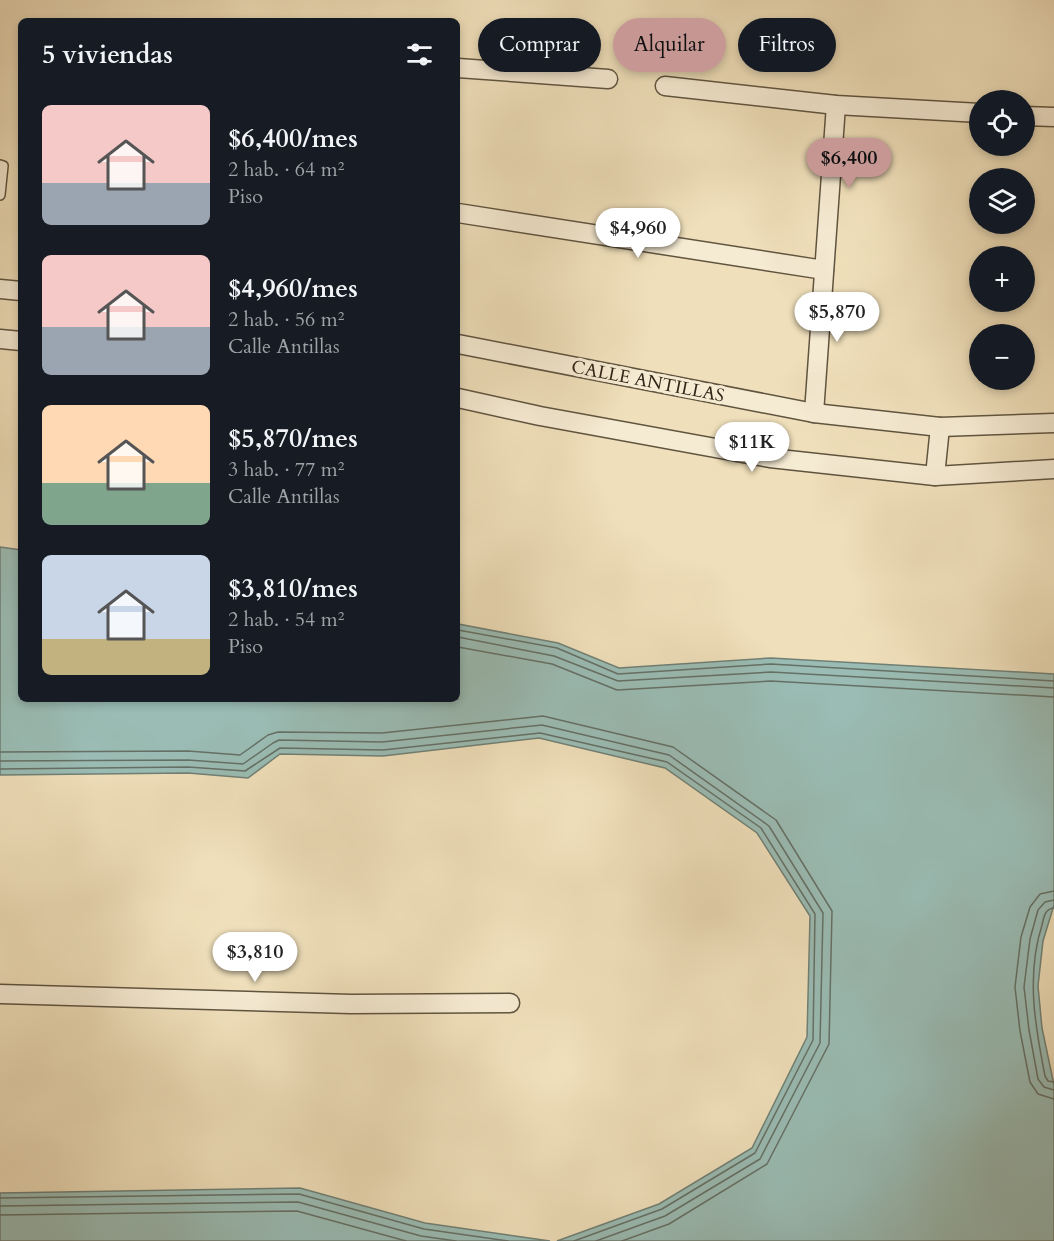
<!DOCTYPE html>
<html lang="es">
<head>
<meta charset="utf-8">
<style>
	:root { --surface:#171b24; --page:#20242c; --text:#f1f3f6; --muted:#9ea1a6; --accent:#c59692 }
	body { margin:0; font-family:Cardo,serif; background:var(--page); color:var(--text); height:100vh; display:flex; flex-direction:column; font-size:22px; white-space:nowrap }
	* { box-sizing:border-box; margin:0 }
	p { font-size:20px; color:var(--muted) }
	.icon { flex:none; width:33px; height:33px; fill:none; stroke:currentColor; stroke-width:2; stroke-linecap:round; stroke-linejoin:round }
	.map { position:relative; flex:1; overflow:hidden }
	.side { position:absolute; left:18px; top:18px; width:442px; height:684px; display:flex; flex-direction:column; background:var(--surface); border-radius:9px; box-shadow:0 3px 9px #0003 }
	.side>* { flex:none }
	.guide { position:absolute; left:478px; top:18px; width:484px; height:54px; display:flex; gap:12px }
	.controls { position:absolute; left:969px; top:90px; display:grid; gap:12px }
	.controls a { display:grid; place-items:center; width:66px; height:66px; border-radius:50%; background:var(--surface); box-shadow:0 3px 9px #0003; font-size:30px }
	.price { position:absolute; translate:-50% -51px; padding:0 14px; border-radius:21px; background:#fff; color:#222; font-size:20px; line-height:39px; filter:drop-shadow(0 2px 3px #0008) }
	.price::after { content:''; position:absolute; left:50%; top:36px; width:18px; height:14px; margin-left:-9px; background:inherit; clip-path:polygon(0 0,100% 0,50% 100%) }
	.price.selected { background:var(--accent); color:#111 }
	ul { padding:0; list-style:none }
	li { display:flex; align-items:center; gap:18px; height:150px; padding:0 24px }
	li span { display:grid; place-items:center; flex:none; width:168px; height:120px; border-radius:9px; color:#555 }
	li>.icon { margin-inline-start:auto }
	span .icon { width:72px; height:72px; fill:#fffc; stroke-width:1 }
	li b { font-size:26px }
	h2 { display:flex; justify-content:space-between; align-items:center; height:72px; padding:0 24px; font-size:26px }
	.pill { padding:0 21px; border-radius:27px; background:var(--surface); box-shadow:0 3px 9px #0003; font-size:21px; line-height:54px }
	.pill.selected { background:var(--accent); color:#111 }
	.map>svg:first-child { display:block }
	.water { fill:#9abcb4; stroke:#708075; stroke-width:1.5 }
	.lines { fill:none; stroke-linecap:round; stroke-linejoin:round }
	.shore { stroke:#657066; stroke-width:1.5 }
	.service-casing { stroke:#605440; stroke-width:12 }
	.minor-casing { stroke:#605440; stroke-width:21 }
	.service { stroke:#f5ead2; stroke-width:9 }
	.minor { stroke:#f5ead2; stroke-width:18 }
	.labels { text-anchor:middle; stroke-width:6; stroke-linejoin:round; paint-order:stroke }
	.street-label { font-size:18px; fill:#302517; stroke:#f5ead2 }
</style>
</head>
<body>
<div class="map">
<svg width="1054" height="1241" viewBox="0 0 1054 1241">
	<rect width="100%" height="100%" fill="#efdfba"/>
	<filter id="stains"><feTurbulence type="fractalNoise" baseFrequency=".00333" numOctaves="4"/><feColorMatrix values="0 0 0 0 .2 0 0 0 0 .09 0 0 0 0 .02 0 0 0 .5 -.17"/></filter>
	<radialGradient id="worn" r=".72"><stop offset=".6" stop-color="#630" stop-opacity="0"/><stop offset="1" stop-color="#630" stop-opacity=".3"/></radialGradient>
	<g class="water">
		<path d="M0 547 21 550V699H458V624L558 643 619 668 771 658 1054 674V905L1043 941 1038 986 1042 1028 1054 1085V1241H557L659 1204 752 1148 807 1037 810 916 757 833 665 768 539 738 383 756 280 754 248 778 188 773 0 775Z"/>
		<path d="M300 1188 425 1223 550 1241H0V1193Z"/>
	</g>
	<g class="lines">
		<g class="shore">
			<path d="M458 630 557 648 618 674 771 664 1054 681"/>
			<path d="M458 637 554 656 618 681 771 672 1054 688"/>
			<path d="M458 647 552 664 617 690 771 681 1054 697"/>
			<path d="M0 752 188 751 240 755 268 735 278 732 382 733 543 716 673 747 776 820 832 911 829 1044 767 1164 669 1224 622 1241"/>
			<path d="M0 761 188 760 243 764 273 743 279 740 382 742 542 725 669 755 769 826 823 913 820 1043 760 1159 665 1216 596 1241"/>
			<path d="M0 769 188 767 245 771 280 748 383 750 540 733 667 762 761 828 815 914 813 1040 755 1153 662 1209 574 1241"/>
			<path d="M1054 891 1040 894 1030 907 1021 937 1015 987 1020 1031 1030 1082 1038 1094 1054 1099"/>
			<path d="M1054 900 1045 902 1038 910 1030 939 1024 987 1029 1030 1038 1079 1044 1087 1054 1090"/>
			<path d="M1054 908C1045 909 1044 916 1042 925 1026 975 1035 1026 1045 1076L1048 1081 1054 1082"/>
			<path d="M0 1198 299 1194 424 1229 508 1241"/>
			<path d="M0 1206 298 1202 421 1236 456 1241"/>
			<path d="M0 1215 297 1211 406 1241"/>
		</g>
		<g class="service-casing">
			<path id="service" d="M0 165 3 166 0 195"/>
		</g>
		<g class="minor-casing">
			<g id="minor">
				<path d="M458 68 608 79"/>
				<path d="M665 86 836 105 980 113"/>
				<path d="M1024 116 1054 117"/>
				<path d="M458 213 824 270"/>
				<path d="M0 289 21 291"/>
				<path d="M0 339 21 341"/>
				<path d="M458 344 814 413 940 427 1054 423"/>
				<path d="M458 398 540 416 770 458 935 476 1054 469"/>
				<path d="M814 413 836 105"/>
				<path d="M935 476 940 427"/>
				<path d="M0 994 351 1004 510 1003"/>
			</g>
		</g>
		<use href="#service" class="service"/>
		<use href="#minor" class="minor"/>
	</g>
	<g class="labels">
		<g class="street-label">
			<text transform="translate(648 381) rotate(11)" y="6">CALLE ANTILLAS</text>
		</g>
	</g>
	<rect width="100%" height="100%" filter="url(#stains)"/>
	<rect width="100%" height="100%" fill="url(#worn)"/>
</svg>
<div class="controls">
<a><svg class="icon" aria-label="locate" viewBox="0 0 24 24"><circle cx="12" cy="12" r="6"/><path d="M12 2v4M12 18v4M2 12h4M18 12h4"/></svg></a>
<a><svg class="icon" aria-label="layers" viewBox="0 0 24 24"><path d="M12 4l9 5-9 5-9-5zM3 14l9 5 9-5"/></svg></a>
<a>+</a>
<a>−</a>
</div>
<b class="price selected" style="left:849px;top:189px">$6,400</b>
<b class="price" style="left:638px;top:259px">$4,960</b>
<b class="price" style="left:837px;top:343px">$5,870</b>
<b class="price" style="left:752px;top:473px">$11K</b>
<b class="price" style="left:255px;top:983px">$3,810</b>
<div class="guide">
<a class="pill">Comprar</a>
<a class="pill selected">Alquilar</a>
<a class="pill">Filtros</a>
</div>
<section class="side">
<h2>5 viviendas<svg class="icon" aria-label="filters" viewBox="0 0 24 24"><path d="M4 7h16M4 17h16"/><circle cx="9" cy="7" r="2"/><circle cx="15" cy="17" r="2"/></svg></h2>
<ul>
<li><span style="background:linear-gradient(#f6c9c9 65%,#9aa5b1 0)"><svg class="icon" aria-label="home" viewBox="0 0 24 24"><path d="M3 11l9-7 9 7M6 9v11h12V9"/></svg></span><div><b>$6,400/mes</b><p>2 hab. · 64 m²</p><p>Piso</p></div></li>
<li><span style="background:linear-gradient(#f6c9c9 60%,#9aa5b1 0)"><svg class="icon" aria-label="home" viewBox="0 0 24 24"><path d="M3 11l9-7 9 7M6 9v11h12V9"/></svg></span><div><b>$4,960/mes</b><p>2 hab. · 56 m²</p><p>Calle Antillas</p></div></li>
<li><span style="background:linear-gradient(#ffd9b3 65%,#7fa58c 0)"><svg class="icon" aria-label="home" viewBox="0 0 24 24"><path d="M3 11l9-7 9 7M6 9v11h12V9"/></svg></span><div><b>$5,870/mes</b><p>3 hab. · 77 m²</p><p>Calle Antillas</p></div></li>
<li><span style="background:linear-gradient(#c9d6e8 70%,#c2b280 0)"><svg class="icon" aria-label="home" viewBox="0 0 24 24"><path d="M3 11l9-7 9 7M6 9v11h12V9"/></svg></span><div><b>$3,810/mes</b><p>2 hab. · 54 m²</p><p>Piso</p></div></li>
</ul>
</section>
</div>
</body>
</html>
